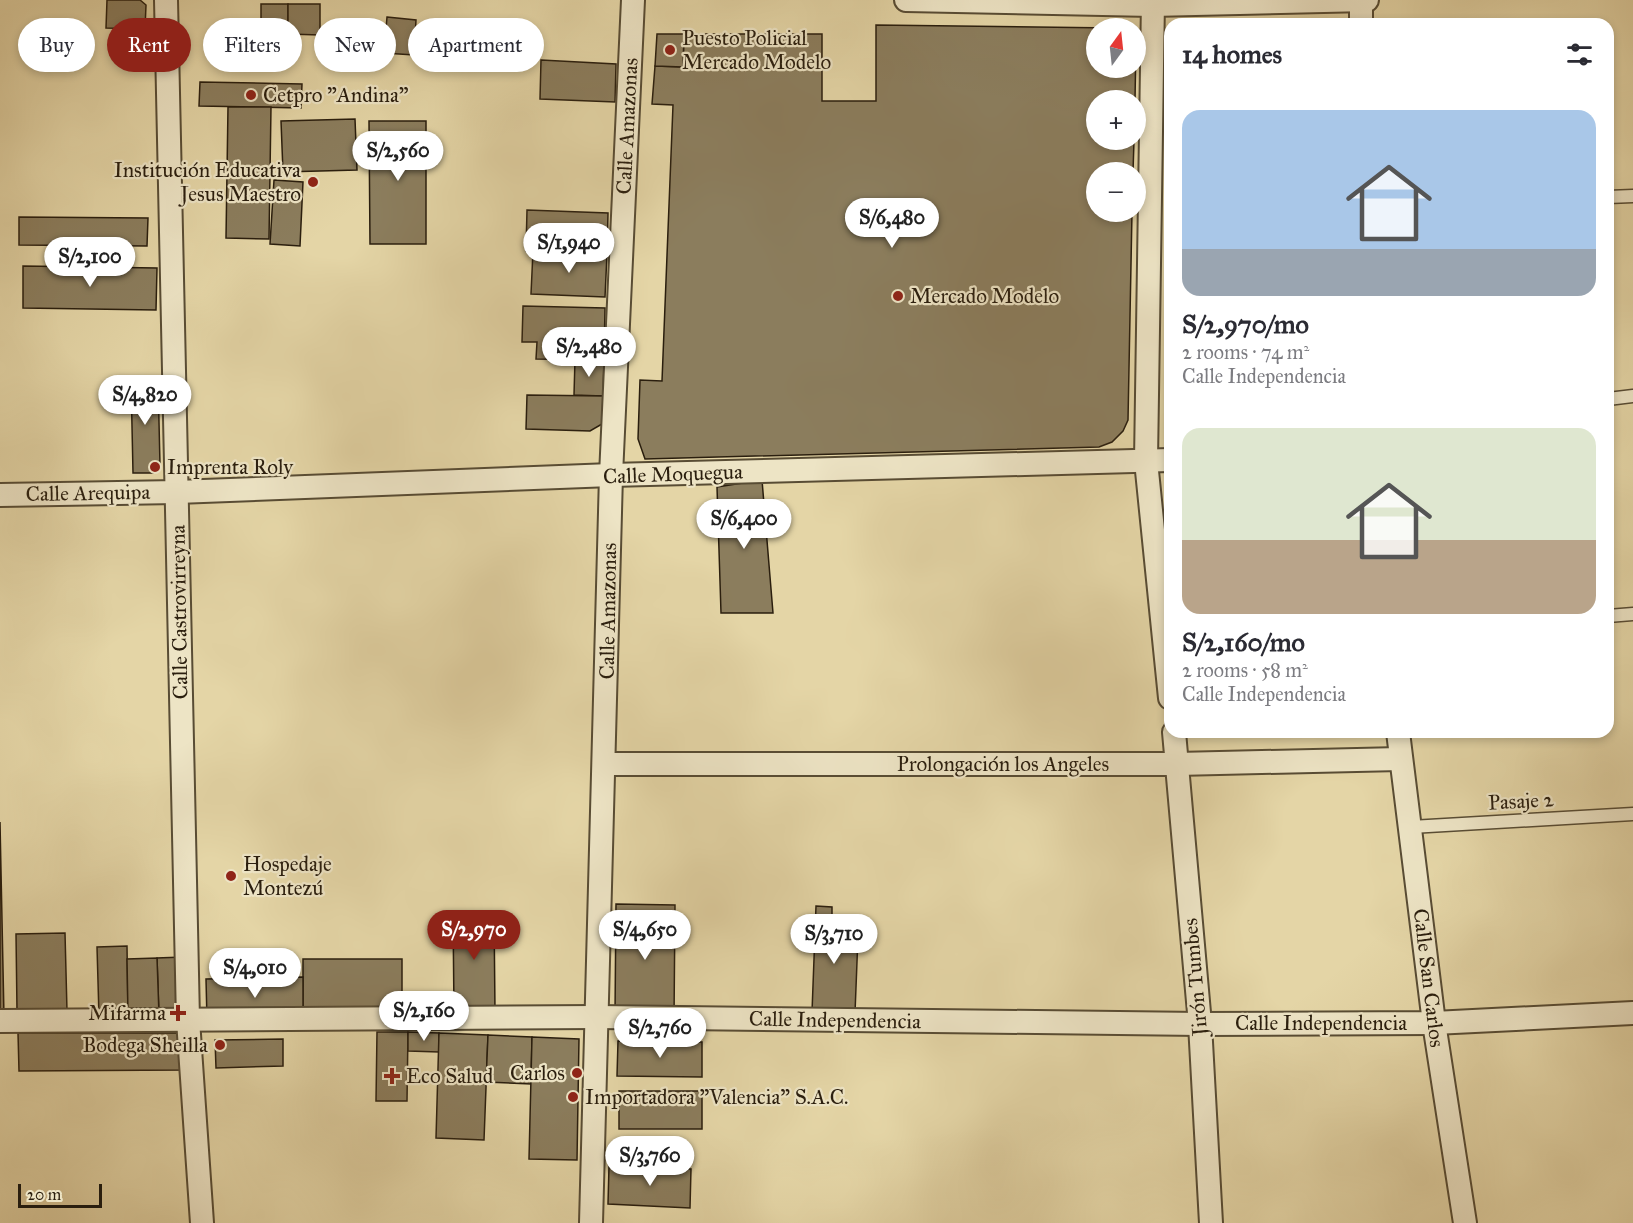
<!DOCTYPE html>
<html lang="en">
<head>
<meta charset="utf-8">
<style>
	:root { --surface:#fff; --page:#f7f7f7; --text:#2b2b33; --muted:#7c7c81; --accent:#8f2418 }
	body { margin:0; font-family:"IM FELL Great Primer",serif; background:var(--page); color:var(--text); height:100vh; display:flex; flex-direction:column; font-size:22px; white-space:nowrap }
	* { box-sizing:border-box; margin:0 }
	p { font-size:20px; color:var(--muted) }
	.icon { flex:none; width:33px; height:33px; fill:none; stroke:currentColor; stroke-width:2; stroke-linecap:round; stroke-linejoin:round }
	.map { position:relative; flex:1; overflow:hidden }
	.side { position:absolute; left:1164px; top:18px; width:450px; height:720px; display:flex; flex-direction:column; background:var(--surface); border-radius:18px; box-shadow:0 3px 9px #0003 }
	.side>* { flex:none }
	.top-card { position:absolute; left:18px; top:18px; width:570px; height:54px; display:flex; gap:12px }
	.needle { width:39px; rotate:15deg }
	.buttons { position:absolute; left:1086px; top:18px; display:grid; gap:12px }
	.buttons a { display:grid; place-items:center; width:60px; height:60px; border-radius:50%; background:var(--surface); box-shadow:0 3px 9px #0003; font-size:30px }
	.scale { position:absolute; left:18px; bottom:15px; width:84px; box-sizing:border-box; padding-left:6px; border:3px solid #2a1e0e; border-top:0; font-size:16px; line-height:21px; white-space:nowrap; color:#2a1e0e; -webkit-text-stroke:4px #ede4c5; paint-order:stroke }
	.price { position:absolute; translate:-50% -51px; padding:0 14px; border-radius:21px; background:#fff; color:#222; font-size:20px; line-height:39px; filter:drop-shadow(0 2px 3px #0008) }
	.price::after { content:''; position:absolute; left:50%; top:36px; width:18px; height:14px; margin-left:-9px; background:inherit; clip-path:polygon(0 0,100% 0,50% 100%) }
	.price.active { background:var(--accent); color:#fff }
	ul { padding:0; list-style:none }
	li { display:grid; align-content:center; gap:12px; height:318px; padding:0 18px }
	li span { display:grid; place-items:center; height:186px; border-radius:18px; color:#555 }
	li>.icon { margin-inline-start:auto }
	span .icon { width:108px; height:108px; fill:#fffc; stroke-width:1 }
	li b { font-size:26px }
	h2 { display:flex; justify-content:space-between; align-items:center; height:72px; padding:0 18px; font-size:26px }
	.tag { padding:0 21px; border-radius:27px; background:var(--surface); box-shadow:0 3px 9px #0003; font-size:21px; line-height:54px }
	.tag.active { background:var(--accent); color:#fff }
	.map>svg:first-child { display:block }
	.building { fill:#8b7d5d; stroke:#2a1e0e; stroke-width:1.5 }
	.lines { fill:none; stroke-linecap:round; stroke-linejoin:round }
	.service-casing { stroke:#584c34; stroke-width:15 }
	.minor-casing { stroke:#584c34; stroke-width:26 }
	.service { stroke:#ede4c5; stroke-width:12 }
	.minor { stroke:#ede4c5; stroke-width:22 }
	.poi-dot { fill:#8f2418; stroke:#ede4c5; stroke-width:2 }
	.labels { text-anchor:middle; stroke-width:4.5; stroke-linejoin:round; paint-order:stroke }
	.poi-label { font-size:21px; fill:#2a1e0e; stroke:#ede4c5; text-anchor:start }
	.street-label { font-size:21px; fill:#2a1e0e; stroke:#ede4c5 }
</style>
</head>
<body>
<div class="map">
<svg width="1633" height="1223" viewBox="0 0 1633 1223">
	<rect width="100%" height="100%" fill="#e4d5a6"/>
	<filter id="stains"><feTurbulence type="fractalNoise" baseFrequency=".00333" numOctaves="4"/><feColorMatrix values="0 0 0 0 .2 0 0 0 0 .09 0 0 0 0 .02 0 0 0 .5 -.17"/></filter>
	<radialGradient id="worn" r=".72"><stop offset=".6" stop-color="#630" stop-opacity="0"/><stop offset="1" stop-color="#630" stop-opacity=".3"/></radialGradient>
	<g class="building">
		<path d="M107 0H140L146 5 145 29 106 28Z"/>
		<rect x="261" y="4" width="27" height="30"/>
		<path d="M288 4H320V35L288 34Z"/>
		<path d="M387 17 416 20 414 55 384 53Z"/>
		<path d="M876 25 1115 28H1096V68H1136V42L1135 100H1096V140H1134L1133 172H1096V212H1132L1128 420 1123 431 1112 442 1099 447 645 459 638 439 640 380 662 381 673 105 652 104 655 66 683 67 684 34H822V101H876Z"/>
		<path d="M657 34H684L683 67 655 66Z"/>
		<path d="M541 60 616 64 615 102 540 99Z"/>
		<path d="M200 82 302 84 301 108 199 106Z"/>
		<path d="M228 107H271L269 239 226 238Z"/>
		<path d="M355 119 357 170 283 172 281 121Z"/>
		<path d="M369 121H426V244H370Z"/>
		<path d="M274 180 303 182 300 246 270 244Z"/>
		<path d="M527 210 608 213 607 254 526 251Z"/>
		<path d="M19 217 148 218 147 246 19 245Z"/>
		<path d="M533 251 607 254 605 297 531 294Z"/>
		<path d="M23 266 157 268 156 310 23 308Z"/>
		<path d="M523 306 605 308 604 360 536 359 537 342H522Z"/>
		<path d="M575 359 604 360 603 396 574 395Z"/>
		<path d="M131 379H158L160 465 153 473H133Z"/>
		<path d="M527 395 603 396 602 424 590 431 526 429Z"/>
		<path d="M762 480 773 613H721L717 487Z"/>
		<path d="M0 822 4 1017H0Z"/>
		<path d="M616 904 675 905 674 1020 615 1014Z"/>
		<path d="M816 906 832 907V917L846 918 845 936H858L855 1013 812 1012Z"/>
		<path d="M453 911H494L495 1011H454Z"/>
		<path d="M65 933 67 1011H17L16 934Z"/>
		<path d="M127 946 128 1016H99L97 947Z"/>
		<path d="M183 957 180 1014 159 1015 157 958Z"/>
		<path d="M157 958 159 1015 128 1016 127 959Z"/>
		<rect x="303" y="959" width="99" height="60"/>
		<path d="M303 977V1019L207 1020 206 979Z"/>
		<path d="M377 1032H408L407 1101H376Z"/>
		<path d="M408 1032 439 1033V1052L408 1051Z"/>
		<path d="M18 1033H185V1070L19 1071Z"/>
		<path d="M439 1033 488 1035 484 1140 436 1138Z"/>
		<path d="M488 1035 532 1037 531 1084 486 1082Z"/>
		<path d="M532 1037 579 1039 577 1160 529 1159Z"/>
		<path d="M283 1039V1066L216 1068 215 1040Z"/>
		<path d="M618 1041 702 1042V1077L617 1076Z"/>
		<rect x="619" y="1091" width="83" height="38"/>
		<path d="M609 1166 691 1169 690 1208 608 1204Z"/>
	</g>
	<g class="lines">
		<g class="service-casing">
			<g id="service">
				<path d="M1608 197 1633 196"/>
				<path d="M1608 399 1633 396"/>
				<path d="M1608 616 1633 614"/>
				<path d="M1411 827 1633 814"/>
			</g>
		</g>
		<g class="minor-casing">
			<g id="minor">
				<path d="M166 0 188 1020 202 1223"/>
				<path d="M906 0 1152 5 1367 0"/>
				<path d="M1153 0 1146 461 1170 698"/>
				<path d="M1361 0V24"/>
				<path d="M0 495 177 492 611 475 1170 460"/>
				<path d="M1174 732 1200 1024 1211 1223"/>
				<path d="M1398 732 1434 1023 1465 1223"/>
				<path d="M604 764H1177L1400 759"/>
				<path d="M0 1021 597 1017 1200 1024 1434 1023 1633 1013"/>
				<path d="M591 1223 611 475 633 0"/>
			</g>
		</g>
		<use href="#service" class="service"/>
		<use href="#minor" class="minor"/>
	</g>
	<g class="poi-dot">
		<circle cx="670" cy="50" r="6"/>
		<circle cx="251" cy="95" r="6"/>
		<circle cx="313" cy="182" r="6"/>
		<circle cx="898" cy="296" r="6"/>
		<circle cx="155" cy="467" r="6"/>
		<circle cx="231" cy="876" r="6"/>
		<path d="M175 1004h6v6h6v6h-6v6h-6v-6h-6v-6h6z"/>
		<circle cx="220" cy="1045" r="6"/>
		<circle cx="577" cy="1073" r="6"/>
		<path d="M389 1067h6v6h6v6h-6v6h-6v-6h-6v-6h6z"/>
		<circle cx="573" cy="1097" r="6"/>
	</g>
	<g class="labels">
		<g class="poi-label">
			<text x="682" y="45">Puesto Policial<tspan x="682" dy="24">Mercado Modelo</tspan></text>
			<text x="263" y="102">Cetpro "Andina"</text>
			<text x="301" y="177" text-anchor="end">Institución Educativa<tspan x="301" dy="24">Jesus Maestro</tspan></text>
			<text x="910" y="303">Mercado Modelo</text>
			<text x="167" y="474">Imprenta Roly</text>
			<text x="243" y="871">Hospedaje<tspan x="243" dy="24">Montezú</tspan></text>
			<text x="166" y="1020" text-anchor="end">Mifarma</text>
			<text x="208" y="1052" text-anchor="end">Bodega Sheilla</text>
			<text x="565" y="1080" text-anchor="end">Carlos</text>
			<text x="406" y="1083">Eco Salud</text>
			<text x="585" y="1104">Importadora "Valencia" S.A.C.</text>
		</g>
		<g class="street-label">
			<text transform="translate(627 126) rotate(-87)" y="7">Calle Amazonas</text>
			<text transform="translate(673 474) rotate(-2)" y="7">Calle Moquegua</text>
			<text transform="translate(88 493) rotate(-1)" y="7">Calle Arequipa</text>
			<text transform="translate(608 611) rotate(-89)" y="7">Calle Amazonas</text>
			<text transform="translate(179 612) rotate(-91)" y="7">Calle Castrovirreyna</text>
			<text x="1003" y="771">Prolongación los Angeles</text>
			<text transform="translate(1521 801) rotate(-3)" y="7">Pasaje 2</text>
			<text transform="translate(1195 977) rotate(-95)" y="7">Jirón Tumbes</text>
			<text transform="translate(1429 978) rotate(83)" y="7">Calle San Carlos</text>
			<text transform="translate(835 1020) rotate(1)" y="7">Calle Independencia</text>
			<text x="1321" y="1030">Calle Independencia</text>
		</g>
	</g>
	<rect width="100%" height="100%" filter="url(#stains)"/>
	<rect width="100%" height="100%" fill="url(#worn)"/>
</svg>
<div class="buttons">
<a><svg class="needle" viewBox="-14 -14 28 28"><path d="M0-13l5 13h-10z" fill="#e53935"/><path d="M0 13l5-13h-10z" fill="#7c7c81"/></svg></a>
<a>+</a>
<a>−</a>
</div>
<div class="scale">20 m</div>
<b class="price" style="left:398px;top:182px">S/2,560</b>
<b class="price" style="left:892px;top:249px">S/6,480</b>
<b class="price" style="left:569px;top:274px">S/1,940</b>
<b class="price" style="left:90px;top:288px">S/2,100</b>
<b class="price" style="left:589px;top:378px">S/2,480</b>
<b class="price" style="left:145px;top:426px">S/4,820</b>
<b class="price" style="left:744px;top:550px">S/6,400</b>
<b class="price active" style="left:474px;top:961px">S/2,970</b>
<b class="price" style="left:645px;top:961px">S/4,650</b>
<b class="price" style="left:834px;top:965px">S/3,710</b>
<b class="price" style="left:255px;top:999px">S/4,010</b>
<b class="price" style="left:424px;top:1042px">S/2,160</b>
<b class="price" style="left:660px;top:1059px">S/2,760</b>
<b class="price" style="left:650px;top:1187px">S/3,760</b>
<div class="top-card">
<a class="tag">Buy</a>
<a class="tag active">Rent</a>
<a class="tag">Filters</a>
<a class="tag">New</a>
<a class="tag">Apartment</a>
</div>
<section class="side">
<h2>14 homes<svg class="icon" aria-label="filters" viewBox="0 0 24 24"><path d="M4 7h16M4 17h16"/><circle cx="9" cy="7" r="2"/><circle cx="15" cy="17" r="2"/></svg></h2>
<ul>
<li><span style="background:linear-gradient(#a9c7e8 75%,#9aa5b1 0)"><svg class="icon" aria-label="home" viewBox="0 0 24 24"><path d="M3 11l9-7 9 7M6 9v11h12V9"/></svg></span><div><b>S/2,970/mo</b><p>2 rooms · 74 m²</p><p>Calle Independencia</p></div></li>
<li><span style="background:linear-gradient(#dfe7d0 60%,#b9a48a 0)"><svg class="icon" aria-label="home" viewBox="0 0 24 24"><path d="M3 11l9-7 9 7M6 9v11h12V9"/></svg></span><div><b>S/2,160/mo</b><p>2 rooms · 58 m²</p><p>Calle Independencia</p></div></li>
</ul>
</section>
</div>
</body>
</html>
